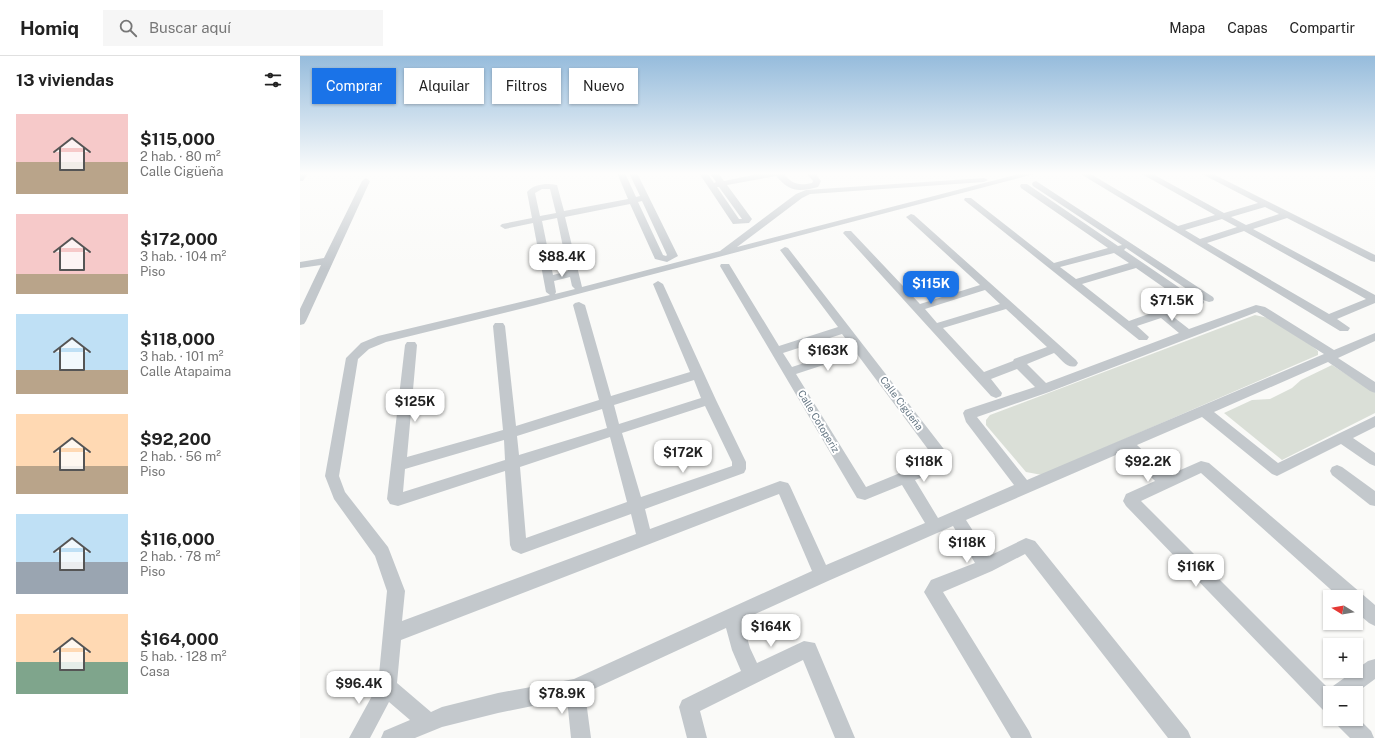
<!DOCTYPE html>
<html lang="es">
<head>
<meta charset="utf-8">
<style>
	:root { --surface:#fff; --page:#f6f6f6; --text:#222; --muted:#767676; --line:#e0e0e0; --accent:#1a73e8 }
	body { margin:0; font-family:"Public Sans",sans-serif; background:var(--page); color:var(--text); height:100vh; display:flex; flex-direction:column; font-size:15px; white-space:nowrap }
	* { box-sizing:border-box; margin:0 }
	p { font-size:13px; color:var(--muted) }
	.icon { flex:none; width:22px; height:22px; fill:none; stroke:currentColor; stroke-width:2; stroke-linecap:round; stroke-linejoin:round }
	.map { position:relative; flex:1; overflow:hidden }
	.panel { display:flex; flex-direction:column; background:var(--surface); width:300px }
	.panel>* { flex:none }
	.banner { position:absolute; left:12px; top:12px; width:380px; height:36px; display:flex; gap:8px }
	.needle { width:26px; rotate:281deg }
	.fabs { position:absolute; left:1023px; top:534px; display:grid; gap:8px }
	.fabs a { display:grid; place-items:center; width:40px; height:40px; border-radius:0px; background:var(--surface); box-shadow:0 1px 3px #0004; font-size:20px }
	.price { position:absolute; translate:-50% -34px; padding:0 9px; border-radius:8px; background:#fff; color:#222; font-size:13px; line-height:26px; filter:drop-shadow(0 1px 2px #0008) }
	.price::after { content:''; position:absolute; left:50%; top:24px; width:12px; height:9px; margin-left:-6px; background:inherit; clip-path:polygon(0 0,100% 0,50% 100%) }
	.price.current { background:var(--accent); color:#fff }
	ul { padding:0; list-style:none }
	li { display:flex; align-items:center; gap:12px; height:100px; padding:0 16px }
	li span { display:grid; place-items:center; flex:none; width:112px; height:80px; border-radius:0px; color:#555 }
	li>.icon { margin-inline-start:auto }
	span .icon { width:48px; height:48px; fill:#fffc; stroke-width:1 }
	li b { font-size:17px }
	h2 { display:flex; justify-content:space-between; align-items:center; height:48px; padding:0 16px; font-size:17px }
	.chip { padding:0 14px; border-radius:0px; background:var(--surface); box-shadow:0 1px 3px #0004; font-size:14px; line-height:36px }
	.chip.current { background:var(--accent); color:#fff }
	header { display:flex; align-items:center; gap:24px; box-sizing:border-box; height:56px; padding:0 20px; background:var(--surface); border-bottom:1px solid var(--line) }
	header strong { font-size:19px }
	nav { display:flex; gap:22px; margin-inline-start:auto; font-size:14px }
	.search { width:280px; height:36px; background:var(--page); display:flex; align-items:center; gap:10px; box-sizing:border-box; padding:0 14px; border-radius:0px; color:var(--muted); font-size:15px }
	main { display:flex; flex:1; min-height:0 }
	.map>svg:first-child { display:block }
	.green { fill:#dadfd7 }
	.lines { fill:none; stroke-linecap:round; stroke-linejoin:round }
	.minor { fill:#c3c8cc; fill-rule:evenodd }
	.labels { text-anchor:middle; stroke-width:4; stroke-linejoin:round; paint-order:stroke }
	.street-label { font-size:10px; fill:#657683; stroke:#fff }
</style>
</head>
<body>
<header>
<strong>Homiq</strong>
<div class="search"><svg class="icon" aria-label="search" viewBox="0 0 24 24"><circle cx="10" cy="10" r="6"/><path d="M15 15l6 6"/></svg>Buscar aquí</div>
<nav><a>Mapa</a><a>Capas</a><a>Compartir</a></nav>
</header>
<main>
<section class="panel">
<h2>13 viviendas<svg class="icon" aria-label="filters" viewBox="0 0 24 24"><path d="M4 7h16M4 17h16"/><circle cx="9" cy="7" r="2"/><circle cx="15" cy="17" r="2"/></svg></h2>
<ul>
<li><span style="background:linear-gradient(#f6c9c9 60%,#b9a48a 0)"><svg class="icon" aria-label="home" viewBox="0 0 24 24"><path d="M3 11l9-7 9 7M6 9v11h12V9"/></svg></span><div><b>$115,000</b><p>2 hab. · 80 m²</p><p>Calle Cigüeña</p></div></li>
<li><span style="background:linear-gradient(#f6c9c9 75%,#b9a48a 0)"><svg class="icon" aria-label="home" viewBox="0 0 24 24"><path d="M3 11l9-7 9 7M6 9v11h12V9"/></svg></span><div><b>$172,000</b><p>3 hab. · 104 m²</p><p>Piso</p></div></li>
<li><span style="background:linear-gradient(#bfe0f5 70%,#b9a48a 0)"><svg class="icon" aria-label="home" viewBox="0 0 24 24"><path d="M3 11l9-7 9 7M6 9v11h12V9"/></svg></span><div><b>$118,000</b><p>3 hab. · 101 m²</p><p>Calle Atapaima</p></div></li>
<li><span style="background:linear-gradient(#ffd9b3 65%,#b9a48a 0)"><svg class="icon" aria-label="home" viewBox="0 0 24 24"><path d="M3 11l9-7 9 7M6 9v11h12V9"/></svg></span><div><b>$92,200</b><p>2 hab. · 56 m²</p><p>Piso</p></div></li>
<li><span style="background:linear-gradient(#bfe0f5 60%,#9aa5b1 0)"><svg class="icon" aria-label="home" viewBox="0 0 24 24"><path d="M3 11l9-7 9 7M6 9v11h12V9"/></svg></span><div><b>$116,000</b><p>2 hab. · 78 m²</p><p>Piso</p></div></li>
<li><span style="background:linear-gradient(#ffd9b3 60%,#7fa58c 0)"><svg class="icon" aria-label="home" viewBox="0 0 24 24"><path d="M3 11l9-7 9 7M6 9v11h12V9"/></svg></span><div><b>$164,000</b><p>5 hab. · 128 m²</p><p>Casa</p></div></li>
</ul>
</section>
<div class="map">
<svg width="1075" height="682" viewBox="0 0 1075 682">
	<rect width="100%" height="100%" fill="#fafaf8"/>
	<g class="green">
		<path d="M955 259 968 262 1012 290 1018 295V299L742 419 726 416 686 369V364L690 359Z"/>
		<path d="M1032 309 1075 337V357L982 404 924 357 952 344 970 343 992 332 1001 324Z"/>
	</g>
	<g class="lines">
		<g class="minor">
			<path d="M0 117H8L3 125H0Z"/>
			<path d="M317 117H325L336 141 340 140 329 117H337L378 200 367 206 355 203 330 148 265 161 282 231 420 195 496 138 506 134 684 122 688 124 684 126 510 138 502 142 437 191 723 117H738L236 249 86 286 69 293 58 303 39 420 45 436 88 491 90 496 105 535 102 565 336 478 331 458 221 498 212 494 210 489 205 415 98 450 90 448 87 443 105 289 107 286H115L117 289 107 401 203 374 193 270 195 267H203L205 270 216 370 299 344 273 249 275 247 279 246 285 249 311 340 390 316 353 228 358 225 363 228 416 344 446 406V413L444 417 345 453 350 473 480 425 488 427 490 430 526 509 625 467 602 429 565 444 557 442 420 210 421 208H429L479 290 538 271 480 194 485 191 488 192 650 401 652 407 650 411 615 424 638 462 714 429 666 366 663 357 665 354 735 331 717 313 691 323 702 337 701 340 696 342 691 340 543 177 545 175H551L620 248 680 229 606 161 611 158 614 159 776 304 778 307 776 310C767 313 761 303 754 297L727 308 746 327 879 277 861 262 837 270 849 281 847 284H839L664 144 665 142H671L754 207 808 192 721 132 720 130 721 128H727L818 190 822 189 733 130 732 128 733 126 736 125 913 241 914 243 913 245 909 246 903 244 904 246 903 248 871 259 889 273 956 249 965 251 1034 294 1075 277V285L1038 302 1075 326V337L1070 335 1028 306 914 356 978 407 1075 360V371L1053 382 1075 397V410L1070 408 1041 388 977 420 972 418 902 361 837 389 869 419 901 405 909 407 1075 549V570L1069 567 1056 556V541H1039L901 417 841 445 1031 635 1033 630 1068 605 1075 603V623L1056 637H1030V657L1023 654 826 450 823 445 826 438 855 425 825 395 666 464 689 500 726 482 735 485 888 675 891 682H868L725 498 692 515 643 536 729 675 732 682H711L624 536 631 524 675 507 653 470 528 525 442 564 450 592 457 607 504 585 515 587 555 682H535L503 604 400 655 407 682H387L379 651 382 644 441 615 432 594 426 572 285 637 291 682H271L267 643 198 657 142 671 115 682H81L84 675 110 664 89 646 70 682H49L78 629 87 535 75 500 34 443 25 420 46 302 61 287 78 280 250 239 246 236 233 167 205 173 200 170 202 168 232 162 227 136C234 128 247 127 257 129L264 155 328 143ZM242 133H250L256 157 240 160 235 137ZM342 145 367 199 366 200 363 199 338 146ZM257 162 268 215 253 219 242 165ZM826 192 903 244 896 243 824 194ZM814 197 829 207 776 223 760 211ZM836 212 886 247 857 255 829 265 782 228ZM270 221 272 230 275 233 255 238 256 236 254 225ZM685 234 700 248 637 267 625 253ZM706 253 747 291 714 303 713 305 684 316 643 272ZM957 256 1024 298 727 424 677 361 749 336ZM542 278 552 291 492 311 483 297ZM557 298 636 404 600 417 566 431 496 318ZM394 324 401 342 319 368 314 349ZM405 350 432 406V410L341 441 322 377ZM302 353 307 372 219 399 217 380ZM310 381 327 446 226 482 220 411ZM204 384 205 404 103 436 105 413ZM479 438 512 515 274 623 198 637 142 651 131 656 97 627 101 584Z"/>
			<path d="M399 117H407L414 127 416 126 410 117H418L424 125 463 117H483C492 128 498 130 512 127L513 125 506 117H515L521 125 518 131C498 136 490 136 476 120L427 129 452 163 449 167 433 168ZM417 131H419L442 163H439Z"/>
			<path d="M779 117H789L878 170 915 159 840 117H851L924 157 958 147 900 117H911L1075 199V206L1071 205 987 162 953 173 1075 239V247L1037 263 1050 272 1048 275H1040ZM965 151 979 158 946 169 931 161ZM922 163 937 171 900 183 885 174ZM944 175 1066 243 1029 258 907 187Z"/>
			<path d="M66 122 70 125 6 265 4 268 0 269V253L21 209 0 212V206L24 202 62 125Z"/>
			<path d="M1037 409 1042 411 1075 435V450L1070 449 1032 419 1030 415 1032 411Z"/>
			<path d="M1056 660 1071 675 1074 682H1050L1038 670 1035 663H1056Z"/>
		</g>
	</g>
	<linearGradient id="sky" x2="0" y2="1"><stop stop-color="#96bcdc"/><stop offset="0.55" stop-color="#fdfdfc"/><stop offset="1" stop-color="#fdfdfc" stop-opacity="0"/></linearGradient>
	<rect width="1075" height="213" fill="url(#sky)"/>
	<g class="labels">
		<g class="street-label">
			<text transform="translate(602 347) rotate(53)" y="4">Calle Cigüeña</text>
			<text transform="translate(519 365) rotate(59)" y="4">Calle Cotoperiz</text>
		</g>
	</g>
</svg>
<div class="fabs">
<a><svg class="needle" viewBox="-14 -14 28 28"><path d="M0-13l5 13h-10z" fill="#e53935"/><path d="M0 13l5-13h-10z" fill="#767676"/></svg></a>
<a>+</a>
<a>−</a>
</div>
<b class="price" style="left:262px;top:222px">$88.4K</b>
<b class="price current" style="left:631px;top:249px">$115K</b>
<b class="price" style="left:872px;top:266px">$71.5K</b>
<b class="price" style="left:528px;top:316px">$163K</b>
<b class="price" style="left:115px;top:367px">$125K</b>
<b class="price" style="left:383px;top:418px">$172K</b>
<b class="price" style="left:624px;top:427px">$118K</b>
<b class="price" style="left:848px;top:427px">$92.2K</b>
<b class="price" style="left:667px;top:508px">$118K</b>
<b class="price" style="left:896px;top:532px">$116K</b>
<b class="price" style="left:471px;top:592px">$164K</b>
<b class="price" style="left:59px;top:649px">$96.4K</b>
<b class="price" style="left:262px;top:659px">$78.9K</b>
<div class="banner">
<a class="chip current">Comprar</a>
<a class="chip">Alquilar</a>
<a class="chip">Filtros</a>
<a class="chip">Nuevo</a>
</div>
</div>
</main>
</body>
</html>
